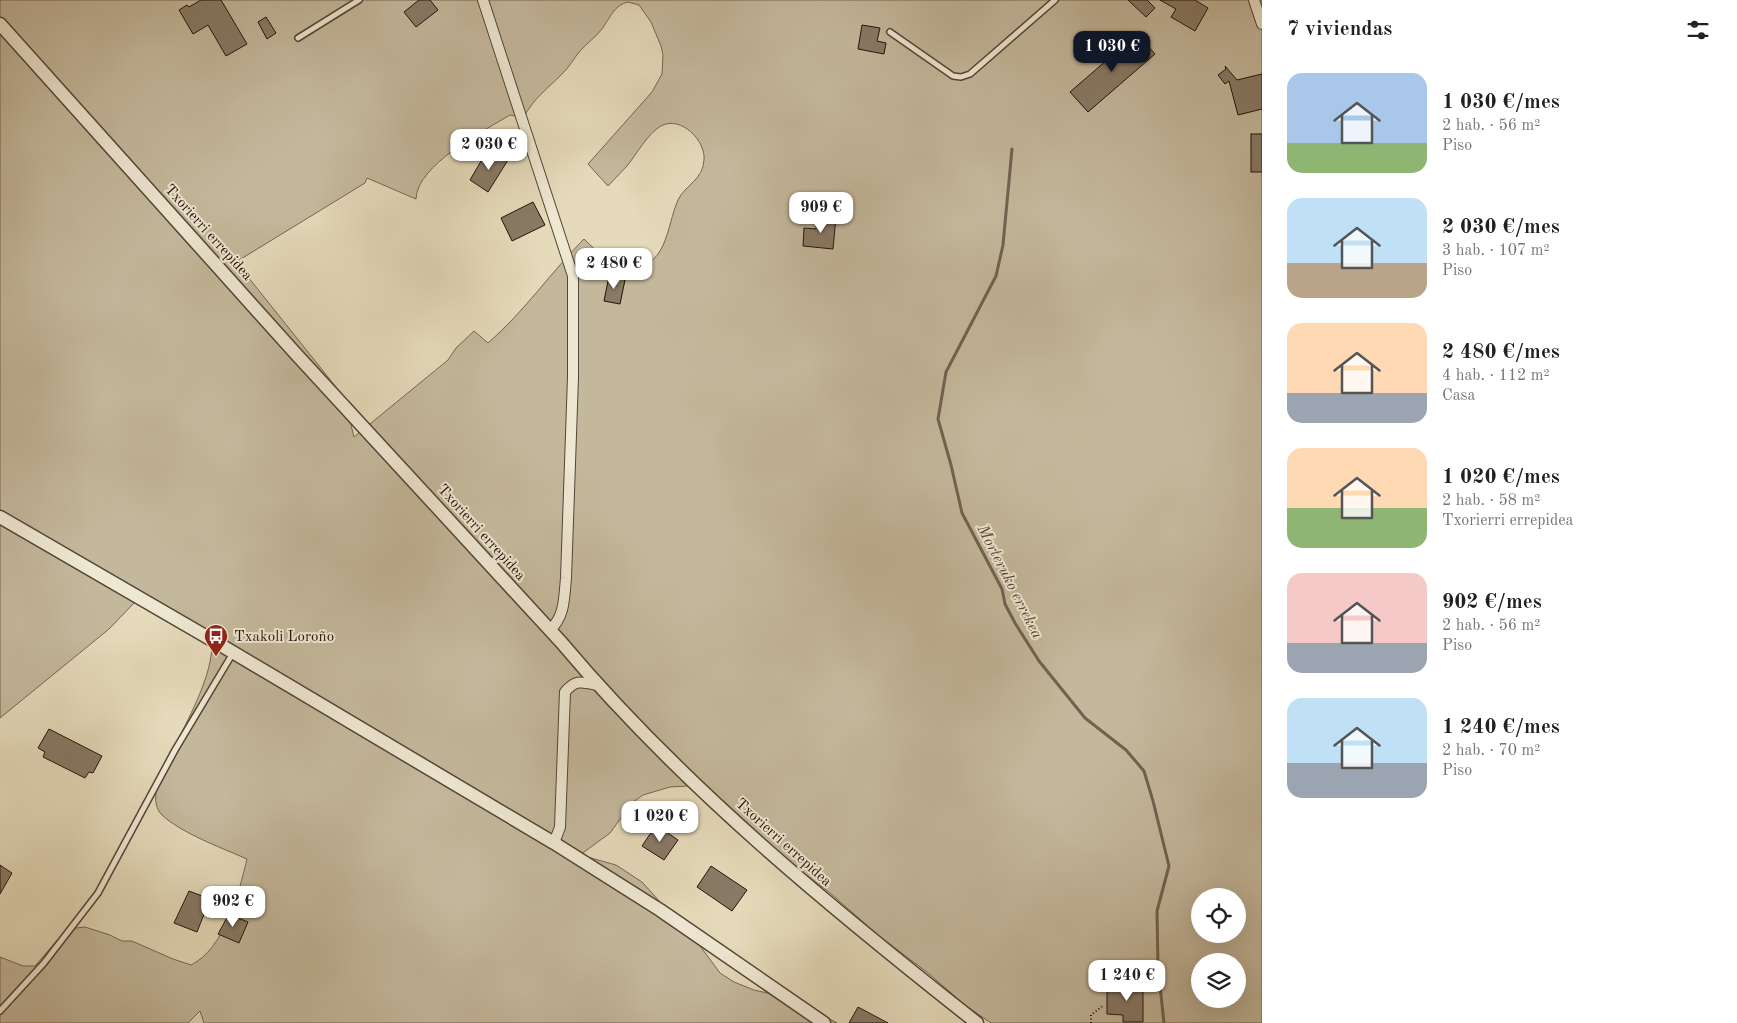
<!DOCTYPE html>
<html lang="es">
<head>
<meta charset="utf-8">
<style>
	:root { --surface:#fff; --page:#f6f6f6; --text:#202124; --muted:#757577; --accent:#111827 }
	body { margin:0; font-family:"Old Standard TT",serif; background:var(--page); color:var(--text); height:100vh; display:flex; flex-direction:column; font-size:19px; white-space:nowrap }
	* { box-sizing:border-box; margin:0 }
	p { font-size:16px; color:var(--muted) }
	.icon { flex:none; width:28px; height:28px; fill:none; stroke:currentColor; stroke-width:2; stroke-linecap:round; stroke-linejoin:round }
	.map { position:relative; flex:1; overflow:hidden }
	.details { display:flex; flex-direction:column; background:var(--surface); width:475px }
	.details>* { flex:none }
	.buttons { position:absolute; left:1191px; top:888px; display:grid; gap:10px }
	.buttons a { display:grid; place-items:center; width:55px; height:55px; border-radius:50%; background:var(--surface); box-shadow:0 5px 20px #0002; font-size:25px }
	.price { position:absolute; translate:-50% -42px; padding:0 11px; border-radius:10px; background:#fff; color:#222; font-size:16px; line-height:32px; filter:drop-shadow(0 1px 2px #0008) }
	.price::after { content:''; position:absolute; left:50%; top:30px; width:15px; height:11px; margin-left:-8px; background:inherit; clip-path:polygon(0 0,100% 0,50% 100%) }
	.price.active { background:var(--accent); color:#fff }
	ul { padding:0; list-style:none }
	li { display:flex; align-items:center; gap:15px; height:125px; padding:0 25px }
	li span { display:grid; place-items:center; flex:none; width:140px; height:100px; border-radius:15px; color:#555 }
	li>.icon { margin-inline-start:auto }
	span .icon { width:60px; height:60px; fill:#fffc; stroke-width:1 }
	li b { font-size:21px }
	h2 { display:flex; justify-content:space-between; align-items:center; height:60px; padding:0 25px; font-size:21px }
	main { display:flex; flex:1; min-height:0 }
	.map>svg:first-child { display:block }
	.green { fill:#c4b89c; stroke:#746653; fill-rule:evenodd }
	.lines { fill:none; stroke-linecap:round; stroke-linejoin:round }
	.stream { stroke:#706250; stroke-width:3 }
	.building { fill:#887a66; stroke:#23130a }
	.service-casing { stroke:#544536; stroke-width:8 }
	.minor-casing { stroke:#544536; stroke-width:12 }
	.tertiary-casing { stroke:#544536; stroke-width:15 }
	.path { stroke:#23130a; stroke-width:2; stroke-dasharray:1 2.5; stroke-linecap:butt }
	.service { stroke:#eee7d2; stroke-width:5 }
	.minor { stroke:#eee7d2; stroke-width:10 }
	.tertiary { stroke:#eee7d2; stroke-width:12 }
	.labels { text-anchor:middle; stroke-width:4; stroke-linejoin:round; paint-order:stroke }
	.street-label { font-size:15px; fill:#23130a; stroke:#eee7d2 }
	.poi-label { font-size:15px; fill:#23130a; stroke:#eee7d2; text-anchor:start }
	.water-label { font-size:16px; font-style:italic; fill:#564738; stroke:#eee7d2 }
</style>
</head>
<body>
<main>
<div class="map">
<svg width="1262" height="1023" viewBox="0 0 1262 1023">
	<rect width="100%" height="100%" fill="#e5daba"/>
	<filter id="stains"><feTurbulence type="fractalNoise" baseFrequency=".004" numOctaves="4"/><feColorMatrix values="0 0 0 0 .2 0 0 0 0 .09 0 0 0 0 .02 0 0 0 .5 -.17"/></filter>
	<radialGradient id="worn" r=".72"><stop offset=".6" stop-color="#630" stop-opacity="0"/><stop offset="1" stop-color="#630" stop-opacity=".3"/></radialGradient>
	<path class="green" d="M0 0H1262V1023H991L965 1005 928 973 878 935 829 892 774 851 749 825 706 785 670 787 643 795 632 803 610 833 580 855 616 865 642 882 662 904 684 924 720 973 734 982 754 990 780 996 808 1007 837 1023H204L200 1011 188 1023H0V957L23 966H35L59 938 76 928 85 927 110 935 122 941H132L173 959 191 965C224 949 239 893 247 859 222 848 181 833 162 815 156 809 155 801 156 793 158 782 164 771 168 761 183 727 210 684 212 647L136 601 109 629 0 718ZM628 2 639 5 651 22 661 46 663 55 662 74 652 92 588 164 608 186C614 179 621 173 627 166 636 155 648 133 661 126 681 115 706 141 704 160 703 180 685 185 678 200 666 227 667 274 625 264 606 259 598 253 584 239 551 272 524 312 488 343L474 331 456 348 448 360 354 437 351 425 352 407 236 262 365 183 367 178 416 199C417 165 482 132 510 115L523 118C535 97 545 91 561 75 569 68 574 58 580 51 587 43 596 37 602 29 610 18 614 5 628 2ZM1200 896H1238V934H1200ZM1200 961H1238V999H1200Z"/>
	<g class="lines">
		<path class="stream" d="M1012 149 1003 245 996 276 946 372 938 419 951 465 962 513 1002 589 1005 604 1015 623 1039 661 1085 718 1126 750 1144 771 1153 801 1169 866 1157 911 1158 967 1164 1023"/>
	</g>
	<g class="building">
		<path d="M201 0H221L247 44 226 56 208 25 193 34 179 10 187 5 189 7Z"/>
		<path d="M419 0H430L438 10 416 27 404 12Z"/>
		<path d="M1128 0H1147L1155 8 1146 17Z"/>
		<path d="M1160 0H1195L1208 8 1195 31 1171 17 1176 9Z"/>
		<path d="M266 17 276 33 267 39 258 22Z"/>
		<path d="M862 25 880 28 877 41 886 43 884 54 858 49Z"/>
		<path d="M1137 34 1155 54 1088 112 1070 92Z"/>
		<path d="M1225 66 1237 80 1262 74V109L1238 115 1229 81 1225 84 1218 75 1226 69Z"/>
		<rect x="1251" y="134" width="11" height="38"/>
		<path d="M494 152 508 160 488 192 470 180 484 156 490 158Z"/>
		<path d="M533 202 545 225 512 241 501 218Z"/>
		<path d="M817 216 836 217 833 249 803 246 804 228 816 229Z"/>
		<path d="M609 276 625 280 620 304 604 301Z"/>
		<path d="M49 729 102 756 93 773 89 772 85 778 43 757 45 752 38 748Z"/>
		<path d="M656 825 678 840 664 860 642 846Z"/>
		<path d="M0 865 12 873 0 894Z"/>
		<path d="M711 866 747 890 732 911 697 887Z"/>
		<path d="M189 891 210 899 197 932 174 923Z"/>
		<path d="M229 914 248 922 239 943 218 934Z"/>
		<path d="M1124 983H1143V1022H1123V1015L1107 1014V989H1124Z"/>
		<path d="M858 1007 888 1023H849Z"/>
	</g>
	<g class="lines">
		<g class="service-casing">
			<g id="service">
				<path d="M890 32 953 76 961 77 970 74 1055 0"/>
				<path d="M298 38 359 0"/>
				<path d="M0 1011 44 963 98 893 175 750 233 653"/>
			</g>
		</g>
		<g class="minor-casing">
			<g id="minor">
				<path d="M483 0 573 276V377L566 578C564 598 565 616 550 630"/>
				<path d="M1254 0 1262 24"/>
				<path d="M554 843 560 827 565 692C576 679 582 682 597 685"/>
			</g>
		</g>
		<g class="tertiary-casing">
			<g id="tertiary">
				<path d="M0 24 296 354 561 642C682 786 830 907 977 1023"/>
				<path d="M0 517 219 644 554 843 660 910 824 1023"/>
			</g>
		</g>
		<path class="path" d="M1091 1023V1015L1104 1005"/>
		<use href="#service" class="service"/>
		<use href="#minor" class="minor"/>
		<use href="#tertiary" class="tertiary"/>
	</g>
	<defs>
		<g id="bus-pin" transform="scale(1.25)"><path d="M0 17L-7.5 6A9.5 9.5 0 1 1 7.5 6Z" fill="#8f2418" stroke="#eee7d2"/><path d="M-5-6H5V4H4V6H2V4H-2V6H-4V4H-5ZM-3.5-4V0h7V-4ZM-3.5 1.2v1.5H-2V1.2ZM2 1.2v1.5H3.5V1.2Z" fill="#fff"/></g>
	</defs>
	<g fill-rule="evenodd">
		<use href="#bus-pin" x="216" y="636"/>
	</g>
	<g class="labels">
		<g class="street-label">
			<text transform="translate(209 232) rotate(48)" y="5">Txorierri errepidea</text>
			<text transform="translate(482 532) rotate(48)" y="5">Txorierri errepidea</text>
			<text transform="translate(784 842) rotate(42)" y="5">Txorierri errepidea</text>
		</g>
		<g class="poi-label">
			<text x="234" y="641">Txakoli Loroño</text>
		</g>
		<g class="water-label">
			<text transform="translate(1011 581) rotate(63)" y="6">Morteruko errekea</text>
		</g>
	</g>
	<rect width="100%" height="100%" filter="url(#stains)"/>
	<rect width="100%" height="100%" fill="url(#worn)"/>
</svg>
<div class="buttons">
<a><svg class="icon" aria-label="locate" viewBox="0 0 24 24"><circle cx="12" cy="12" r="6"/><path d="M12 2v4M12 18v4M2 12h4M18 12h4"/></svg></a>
<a><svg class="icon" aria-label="layers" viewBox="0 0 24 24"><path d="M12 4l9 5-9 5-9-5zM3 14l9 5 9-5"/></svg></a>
</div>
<b class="price active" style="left:1112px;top:73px">1 030 €</b>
<b class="price" style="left:489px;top:171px">2 030 €</b>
<b class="price" style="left:821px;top:234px">909 €</b>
<b class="price" style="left:614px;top:290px">2 480 €</b>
<b class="price" style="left:660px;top:843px">1 020 €</b>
<b class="price" style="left:233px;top:928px">902 €</b>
<b class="price" style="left:1127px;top:1002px">1 240 €</b>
</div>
<section class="details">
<h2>7 viviendas<svg class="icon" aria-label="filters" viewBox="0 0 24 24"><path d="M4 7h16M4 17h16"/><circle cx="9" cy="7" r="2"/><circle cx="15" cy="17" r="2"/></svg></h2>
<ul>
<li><span style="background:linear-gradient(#a9c7e8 70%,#8fb573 0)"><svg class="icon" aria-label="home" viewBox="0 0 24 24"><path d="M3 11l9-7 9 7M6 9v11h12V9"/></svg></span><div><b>1 030 €/mes</b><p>2 hab. · 56 m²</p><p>Piso</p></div></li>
<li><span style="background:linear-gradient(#bfe0f5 65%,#b9a48a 0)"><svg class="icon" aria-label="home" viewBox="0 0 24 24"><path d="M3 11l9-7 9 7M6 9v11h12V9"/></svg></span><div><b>2 030 €/mes</b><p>3 hab. · 107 m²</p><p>Piso</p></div></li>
<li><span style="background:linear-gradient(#ffd9b3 70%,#9aa5b1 0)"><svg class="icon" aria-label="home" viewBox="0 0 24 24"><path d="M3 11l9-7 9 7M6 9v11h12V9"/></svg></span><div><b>2 480 €/mes</b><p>4 hab. · 112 m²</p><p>Casa</p></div></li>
<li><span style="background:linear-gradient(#ffd9b3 60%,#8fb573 0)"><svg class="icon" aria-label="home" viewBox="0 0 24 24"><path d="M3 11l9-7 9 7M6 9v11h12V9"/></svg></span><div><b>1 020 €/mes</b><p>2 hab. · 58 m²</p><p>Txorierri errepidea</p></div></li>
<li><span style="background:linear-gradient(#f6c9c9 70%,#9aa5b1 0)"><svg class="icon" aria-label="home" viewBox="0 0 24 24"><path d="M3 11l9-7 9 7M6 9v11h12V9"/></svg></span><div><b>902 €/mes</b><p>2 hab. · 56 m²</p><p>Piso</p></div></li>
<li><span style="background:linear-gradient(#bfe0f5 65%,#9aa5b1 0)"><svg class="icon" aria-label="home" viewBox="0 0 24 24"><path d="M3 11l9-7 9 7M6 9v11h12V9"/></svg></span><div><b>1 240 €/mes</b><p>2 hab. · 70 m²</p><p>Piso</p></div></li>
</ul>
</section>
</main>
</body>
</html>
